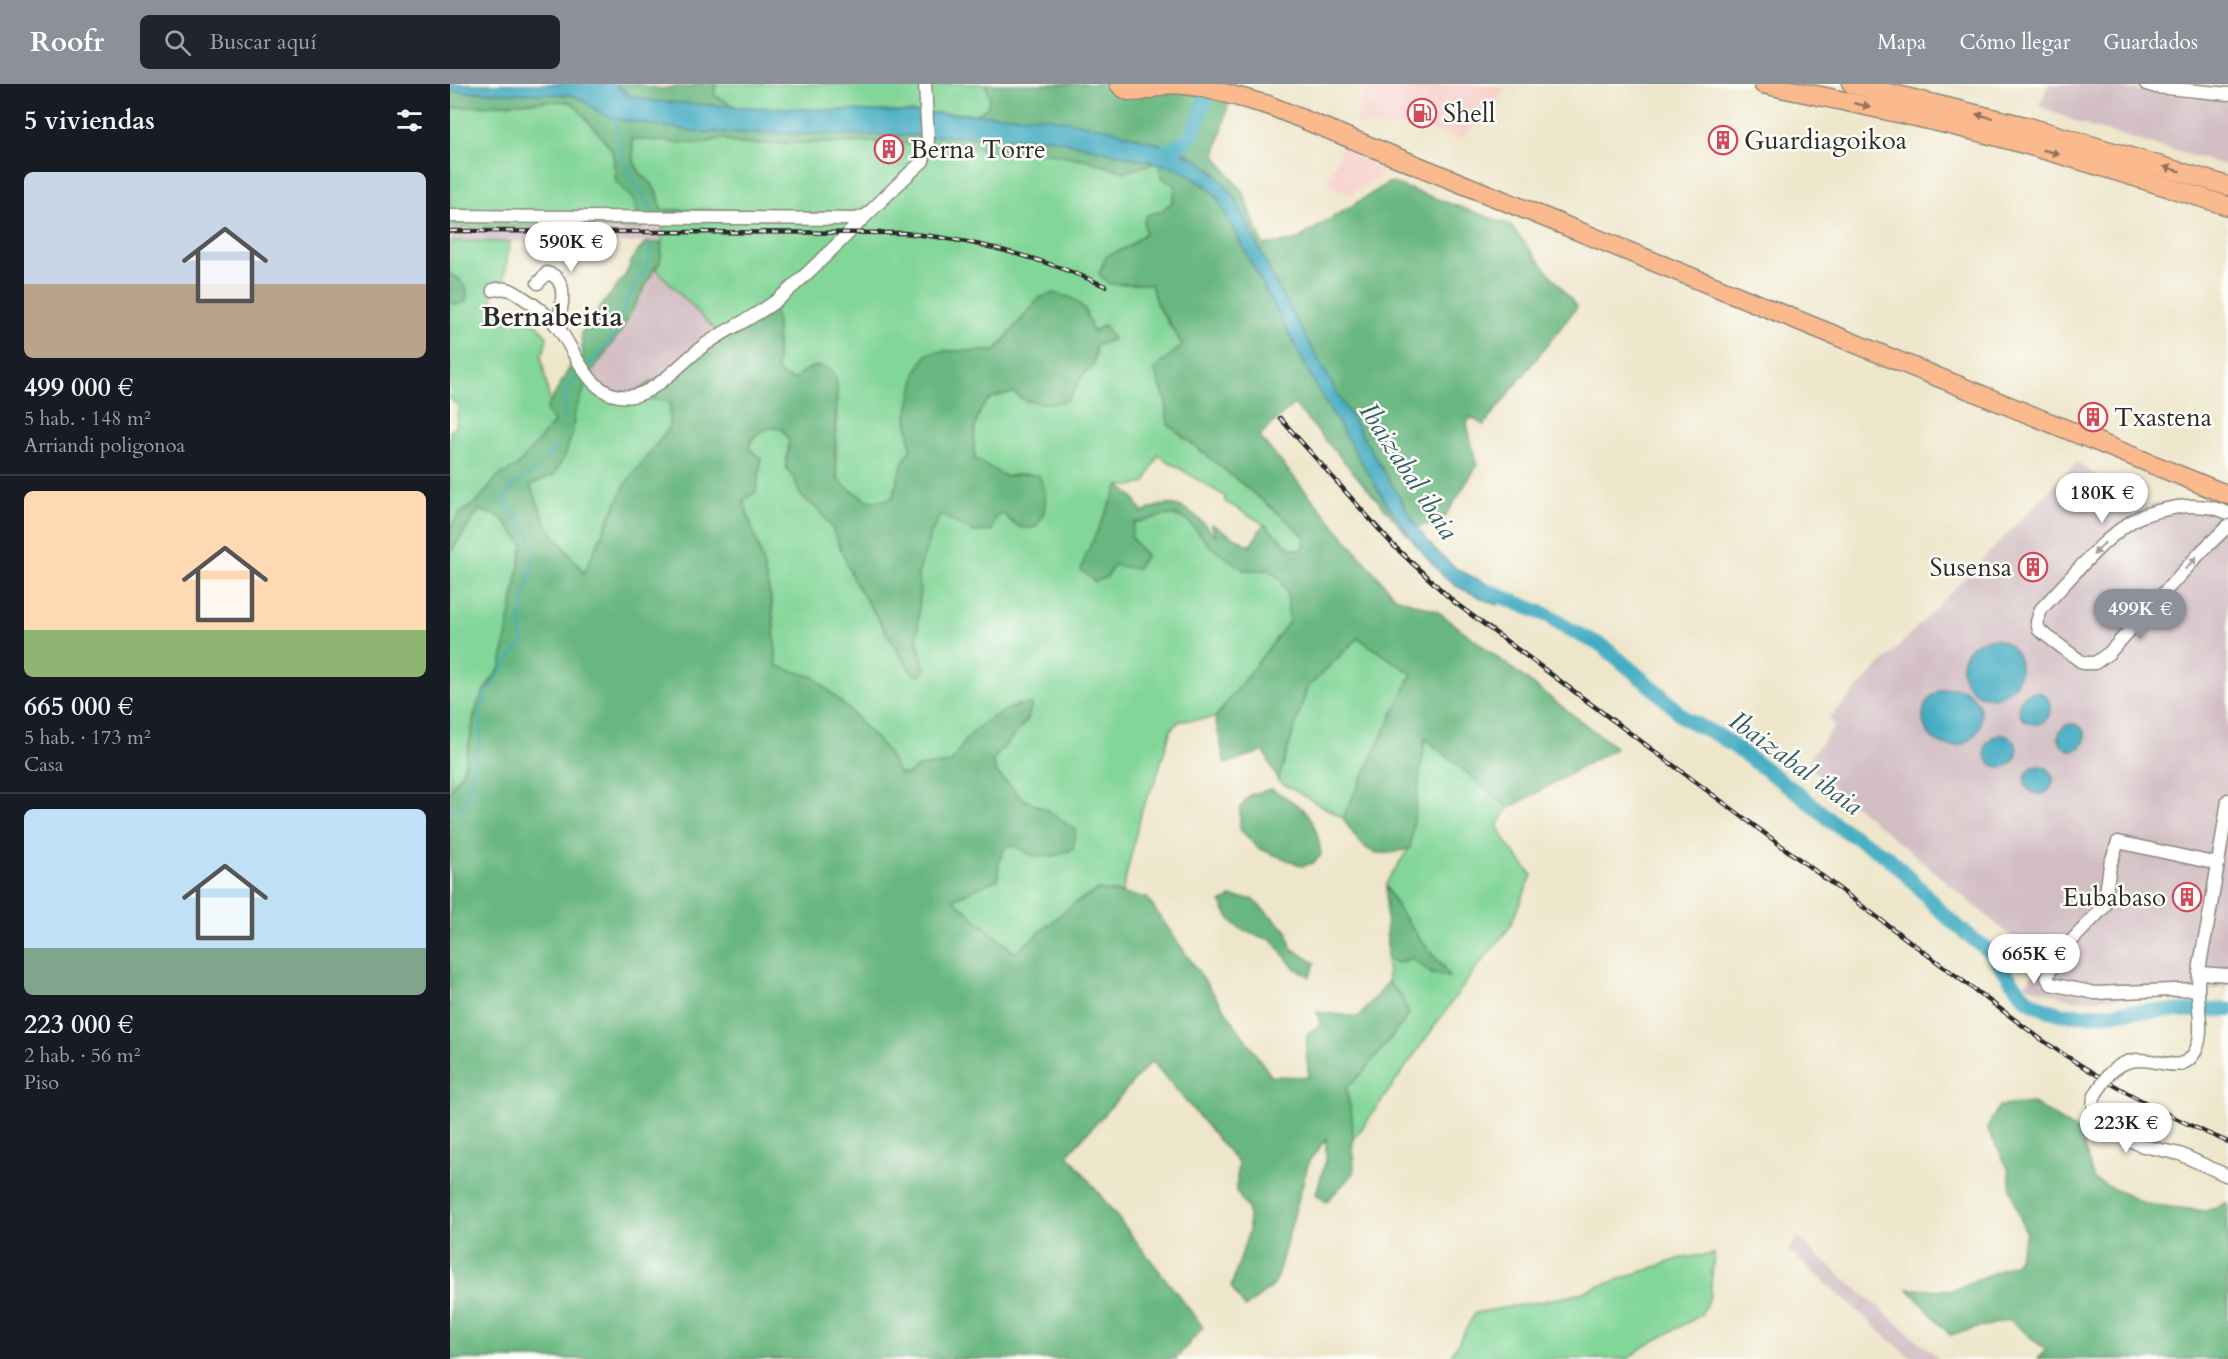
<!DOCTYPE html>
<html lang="es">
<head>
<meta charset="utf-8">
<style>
	:root { --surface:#171b24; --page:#20242c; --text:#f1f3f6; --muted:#9ea1a6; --line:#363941; --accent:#8c9099 }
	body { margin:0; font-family:Cardo,serif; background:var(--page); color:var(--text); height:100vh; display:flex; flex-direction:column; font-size:22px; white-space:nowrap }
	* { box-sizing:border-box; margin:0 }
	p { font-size:20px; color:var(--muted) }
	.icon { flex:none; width:33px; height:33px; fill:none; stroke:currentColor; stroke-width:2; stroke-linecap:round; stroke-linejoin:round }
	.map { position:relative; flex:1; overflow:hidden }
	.sheet { display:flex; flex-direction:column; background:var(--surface); width:450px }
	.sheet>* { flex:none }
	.price { position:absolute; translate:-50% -51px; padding:0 14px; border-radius:21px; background:#fff; color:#222; font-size:20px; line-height:39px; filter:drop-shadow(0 2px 3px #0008) }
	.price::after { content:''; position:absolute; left:50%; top:36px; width:18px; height:14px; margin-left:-9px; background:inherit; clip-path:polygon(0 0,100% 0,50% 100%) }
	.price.on { background:var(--accent); color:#fff }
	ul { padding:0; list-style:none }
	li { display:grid; align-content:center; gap:12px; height:318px; padding:0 24px }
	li+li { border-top:2px solid var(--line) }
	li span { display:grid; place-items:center; height:186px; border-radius:9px; color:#555 }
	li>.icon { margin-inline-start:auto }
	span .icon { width:108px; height:108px; fill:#fffc; stroke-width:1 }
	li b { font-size:26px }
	h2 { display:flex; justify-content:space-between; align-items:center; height:72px; padding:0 24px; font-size:26px }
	header { display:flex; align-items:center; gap:36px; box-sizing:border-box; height:84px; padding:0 30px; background:var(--accent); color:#fff }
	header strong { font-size:28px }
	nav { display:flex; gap:33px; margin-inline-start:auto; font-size:21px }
	.search { width:420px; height:54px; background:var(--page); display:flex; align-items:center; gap:15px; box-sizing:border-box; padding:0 21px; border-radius:9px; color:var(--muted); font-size:22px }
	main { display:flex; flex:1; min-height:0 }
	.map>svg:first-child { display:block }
	.built { fill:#f7d0cc }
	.industrial { fill:#d2bec3 }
	.green { fill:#82d698; stroke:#568062; stroke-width:1.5 }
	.forest { fill:#69b780; stroke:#4a7156; stroke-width:1.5 }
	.water { fill:#43acc2; stroke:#376c76; stroke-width:1.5 }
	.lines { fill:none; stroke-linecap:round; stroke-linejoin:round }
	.stream { stroke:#43acc2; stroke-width:2 }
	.river { stroke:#43acc2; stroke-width:15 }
	.minor-casing { stroke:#8c887a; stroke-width:15 }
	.highway-casing { stroke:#8c887a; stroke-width:21 }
	.minor { stroke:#fff; stroke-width:12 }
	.highway { stroke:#fbba8d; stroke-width:18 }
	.rail-casing { stroke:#2b2b2b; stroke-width:4.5 }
	.rail { stroke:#fdfcf7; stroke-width:2; stroke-dasharray:7; stroke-linecap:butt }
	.minor-bridge-casing { stroke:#8c887a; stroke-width:15; stroke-linecap:butt }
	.minor-bridge { stroke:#fff; stroke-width:12 }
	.oneway { fill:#93725c }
	.oneway2 { fill:#a0a0a0 }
	.labels { text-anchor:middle; stroke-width:5; stroke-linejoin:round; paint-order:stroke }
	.poi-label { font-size:26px; fill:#2b2b2b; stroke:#fdfcf7; text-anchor:start }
	.neighbourhood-label { font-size:27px; font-weight:bold; fill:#2b2b2b; stroke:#fdfcf7 }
	.water-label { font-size:27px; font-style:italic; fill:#355f67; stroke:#fdfcf7 }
</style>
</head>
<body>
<header>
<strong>Roofr</strong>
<div class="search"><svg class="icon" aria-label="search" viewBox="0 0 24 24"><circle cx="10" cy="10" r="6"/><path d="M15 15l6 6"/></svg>Buscar aquí</div>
<nav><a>Mapa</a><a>Cómo llegar</a><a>Guardados</a></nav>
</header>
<main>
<section class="sheet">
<h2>5 viviendas<svg class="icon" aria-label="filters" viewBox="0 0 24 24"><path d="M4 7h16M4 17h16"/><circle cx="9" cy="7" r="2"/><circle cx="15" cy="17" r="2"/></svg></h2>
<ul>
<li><span style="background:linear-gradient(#c9d6e8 60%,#b9a48a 0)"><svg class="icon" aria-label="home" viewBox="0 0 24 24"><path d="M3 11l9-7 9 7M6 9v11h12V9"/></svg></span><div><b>499 000 €</b><p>5 hab. · 148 m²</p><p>Arriandi poligonoa</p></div></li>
<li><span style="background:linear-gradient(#ffd9b3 75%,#8fb573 0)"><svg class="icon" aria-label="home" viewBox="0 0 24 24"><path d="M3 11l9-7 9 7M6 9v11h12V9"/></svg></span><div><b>665 000 €</b><p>5 hab. · 173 m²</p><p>Casa</p></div></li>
<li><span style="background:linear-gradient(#bfe0f5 75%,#7fa58c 0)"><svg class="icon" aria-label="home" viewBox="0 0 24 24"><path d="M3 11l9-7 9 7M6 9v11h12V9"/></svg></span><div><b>223 000 €</b><p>2 hab. · 56 m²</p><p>Piso</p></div></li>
</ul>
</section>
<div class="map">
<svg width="1778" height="1275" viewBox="0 0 1778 1275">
	<rect width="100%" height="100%" fill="#fdfcf7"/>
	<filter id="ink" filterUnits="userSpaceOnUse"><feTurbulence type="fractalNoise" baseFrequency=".0167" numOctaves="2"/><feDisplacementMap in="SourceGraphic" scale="12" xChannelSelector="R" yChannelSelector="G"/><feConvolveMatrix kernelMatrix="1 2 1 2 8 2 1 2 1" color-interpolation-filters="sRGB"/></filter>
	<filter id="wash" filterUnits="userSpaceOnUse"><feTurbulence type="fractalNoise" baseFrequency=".008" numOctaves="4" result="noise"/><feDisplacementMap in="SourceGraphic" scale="24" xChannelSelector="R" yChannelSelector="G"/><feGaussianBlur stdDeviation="1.35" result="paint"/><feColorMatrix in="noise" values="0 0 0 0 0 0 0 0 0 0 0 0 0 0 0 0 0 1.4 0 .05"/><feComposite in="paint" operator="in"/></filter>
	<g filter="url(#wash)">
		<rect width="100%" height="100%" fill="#eee6ca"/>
		<g class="built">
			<path d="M915 0H1024L1054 4 1048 17 1012 54 965 44 905 41Z"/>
			<path d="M891 64 934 86 929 93 911 105 900 110 876 97 887 78Z"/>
		</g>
		<g class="industrial">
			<path d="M1599 0H1663L1674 5 1778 17V82L1634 41 1589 22Z"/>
			<path d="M0 143 122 144 354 145 212 159 0 157Z"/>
			<path d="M205 184 269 250 192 309 167 311 139 292 171 247Z"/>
			<path d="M1627 378 1688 422 1723 417H1759L1778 425V903L1740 911 1624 916 1575 901 1592 878 1360 684V673L1384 643 1379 634Z"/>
			<path d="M1348 1154 1362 1167 1490 1275H1462L1338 1166Z"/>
		</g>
		<g class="green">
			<path d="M266 0H535L540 12 537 24 527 30 286 23 264 11Z"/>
			<path d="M98 17 119 18 124 20 160 63 163 69 166 98 183 115 192 144 0 143V24Z"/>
			<path d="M182 54 251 60 273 54 284 59 295 60 430 58 600 69 638 76 674 88 709 78 726 101 722 119 709 128 697 131 694 137 695 149 678 163 657 172 651 183 659 200H701L706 220 733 262 704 285 716 317 718 340 839 438 855 453 854 463 850 466 840 464 814 440 774 417 776 413 708 371 695 399 681 402H670L684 414 695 435 717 431 734 434 794 486C801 486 812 484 819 486 839 493 839 521 839 538L765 634 730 637 721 645 706 695 692 725 672 809 647 806 623 820 565 869 503 815 548 795 549 777 555 762C568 760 571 766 582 771 596 777 610 770 623 765L599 727 573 715 547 689 542 677 578 635 569 620C532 638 523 645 501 679L468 683 457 691 448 689 435 665 395 622 364 593 327 582 322 517 293 415 305 409 309 393 310 375 299 364C302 349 318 341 333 345L339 356 336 383 345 396 351 412 370 427 382 444 404 497 460 586 475 587 467 555 470 508 468 490 480 452 490 430 525 448 553 429 563 440 595 413 572 390 556 393 525 375C523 357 523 327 540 315 547 311 556 310 564 309L574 317 604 319 626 305 631 292 642 283 646 269 645 262 662 256 643 248 634 224 589 214 545 267H493L457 332 461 365 453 378 443 413 432 417 420 418 393 401 388 393 386 375 387 301 382 287C365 280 356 282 345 296L333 292 327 286V241L324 219 269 250 205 184 210 179 214 134 279 126H211L209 113 201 99 190 89 184 78Z"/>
			<path d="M0 157 60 158 53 203 44 207 40 225 88 241 97 253 94 267 91 271 104 339 66 383 48 392 27 418 10 429 0 443V347L6 343 8 322 0 314V218L7 220 10 195 0 190Z"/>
			<path d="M139 292C155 312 195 314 220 318L219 344 162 427 134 490 96 439 80 401 104 391 115 371 123 348 124 331Z"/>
			<path d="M29 426 50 433 73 460 51 583 35 604 24 631 18 672 13 687 0 706V469Z"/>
			<path d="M908 554 962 590 893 734 828 697 857 604Z"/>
			<path d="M975 653 1059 724 1047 742 1060 764 1082 791 1059 844 1024 887 903 1057 902 1033 896 1004 914 987 959 931 952 913 938 898 937 874 947 879 962 874 982 890 995 882C970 862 950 830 936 801L939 794 960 763Z"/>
			<path d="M1264 1170 1260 1212 1251 1231 1192 1264 1178 1275H999L1025 1229 1121 1212 1231 1174Z"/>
		</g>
		<g class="forest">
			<path d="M165 0H185L211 5 224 3H243L244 0H266L264 11 286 23 204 17 180 12Z"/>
			<path d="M535 0H669L691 8 781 11 765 72 794 110 813 161 845 157 940 98 1060 141 1127 223 1034 341 1020 333 1017 340 1027 382 992 437 967 443 892 318 821 190 784 112 761 85 735 68 659 45 527 30 537 24 540 12Z"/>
			<path d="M0 7 122 11C141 17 143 28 161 34L249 48 598 54 728 84 758 104 766 112 870 309 938 422 969 464 844 320 809 352 945 513 987 527 1166 664 1059 724 975 654 960 764C921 777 913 766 893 734L962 590 908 554 857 604 828 697 814 667 775 680 765 634 839 538 837 509 830 495 819 486H794L759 461 738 437 729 432 717 431 684 439 681 453 696 472 686 485 664 481 657 493 645 498 631 486 635 473 669 401 684 414 692 429C728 409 742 428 766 452L761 440 800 462 814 440 840 464 850 466 854 463 855 453 839 438 718 340 716 317 704 285 733 261 706 219 701 200H659L649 190 657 172 678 163 695 149 694 137 697 131 709 128 722 119 726 102 712 94 709 78 674 88 637 76 600 69 430 58 295 60 284 59 273 54 251 60 182 55 184 78 190 89 201 99 209 113 211 126H279L365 131 189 134 183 115 166 98 163 69 160 63 124 20 119 18 98 17 0 24Z"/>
			<path d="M196 159H212L210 179 205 184 171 247 139 292 124 331 123 348 115 371 104 391 80 401 96 439 134 489 176 399 219 344 220 318 180 312 324 218 327 242V286L333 292 345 296C358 279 383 275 387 301 386 320 382 378 388 394 391 401 399 404 405 409 418 419 428 419 443 413L453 378 461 365 457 332 467 286 477 270 493 267H545L589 214 604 209 622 214 634 224 643 248 654 241 663 255 645 262 644 280 631 292 626 304 617 317C597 320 581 321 564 309 556 310 547 311 540 315 523 327 523 357 525 375L556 393 572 390 588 391C599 408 598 427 586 443 570 447 564 440 553 429L546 432 542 447 524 448 490 431 480 452 468 490 470 508 467 555 475 587 472 591 464 590 460 586 404 497 382 444 370 427 351 412 345 396 336 383 339 356 332 345C319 341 309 347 300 357L299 364 311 375 309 393 305 409 293 416 311 471 321 516 327 582 364 593 395 622 435 665 449 689 457 691 468 683 501 679C507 670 512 659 520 651 535 635 560 621 582 620L578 635 542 677 547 689 573 715 599 727 626 746 623 765C610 770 596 777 582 771 571 766 568 760 556 762L549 777 548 795 503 815 565 869 623 820 648 806 697 814 821 992 859 993 856 968 857 951 870 940 867 928 909 933 938 898 952 913 959 931 914 987 896 1004 902 1033 904 1089 876 1118 866 1110 876 1076V1055L859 1077 825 1200 795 1224 781 1203 799 1147 798 1125 786 1107 788 1079 702 977 618 1070 753 1243 726 1275H438L435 1273 427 1275H0V706L13 687 28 618 51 583 73 460 50 433 29 426 0 469V443L10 429 27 418 48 392 66 383 104 339 96 326 125 274H133L131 249 176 190 185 170Z"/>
			<path d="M0 190C12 196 20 204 16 218L7 220 0 218Z"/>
			<path d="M821 705C854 723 867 732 871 771L863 779 852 782 808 764 790 745V724L800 711Z"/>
			<path d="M936 802C947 826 963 845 979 866 986 876 994 881 999 893L982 890 962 874 947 879 937 874Z"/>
			<path d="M781 813 802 815 837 847 841 864 865 879 860 893 843 883 823 856C797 850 781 845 771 818Z"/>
			<path d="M1583 1019 1630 1049 1644 1096 1696 1120 1756 1127 1778 1118V1275H1587L1596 1266 1560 1236 1500 1251 1458 1205 1504 1206 1566 1179 1576 1151 1561 1105 1558 1084 1537 1044 1549 1022Z"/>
		</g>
		<g class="water">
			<path d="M0 0H165L180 12 204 17 270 22 597 33 659 45 715 62 749 76 774 99 784 112 821 190 892 318 967 443 985 466 1007 485 1064 514 1046 521 1008 503 994 493 969 464 938 422 870 309 766 112 758 103 728 84 598 54 249 48 161 34C143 28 141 17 122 11L0 7Z"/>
			<circle cx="1541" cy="584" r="29"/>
			<circle cx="1502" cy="633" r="29"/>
			<circle cx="1585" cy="624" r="16"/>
			<circle cx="1622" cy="653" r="13"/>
			<circle cx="1551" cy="667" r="16"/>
			<circle cx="1589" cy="696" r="14"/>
		</g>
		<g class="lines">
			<g class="stream">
				<path d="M165 34C168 50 169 67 176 81 183 98 195 111 201 128"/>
				<path d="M137 283 163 253 178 214 196 184 203 159"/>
				<path d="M115 337V309L130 288"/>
				<path d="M95 374 105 363"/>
				<path d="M0 727 12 723 18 713 23 682 31 653V626L36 611 60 574 73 559 70 536 85 472 81 455 72 439 56 421 55 417 56 411 66 399 89 384"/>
			</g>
			<g class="river">
				<path d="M713 69C749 54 742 46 756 15"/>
				<path d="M1041 508 1099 532 1122 547 1153 562 1211 611 1234 634 1271 653 1352 712 1386 741 1438 773 1468 802 1487 824 1521 854 1540 867 1568 905 1578 916 1595 925 1611 930 1638 931 1684 927 1778 926"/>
			</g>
		</g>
	</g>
	<g filter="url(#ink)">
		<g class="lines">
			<g class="minor-casing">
				<g id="minor">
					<path d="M1696 0 1706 3 1778 10"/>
					<path d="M0 132 406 135 414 132"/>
					<path d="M88 199 97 189C120 194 112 226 106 241"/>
					<path d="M43 206C55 202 62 206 72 213 85 221 98 231 107 242 127 268 139 318 182 312 206 309 232 278 252 263 277 244 308 233 332 212 381 170 424 121 473 77L478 56 475 0"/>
					<path d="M1778 429C1762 422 1745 421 1728 423 1716 425 1704 427 1692 432 1659 446 1618 498 1591 525L1587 538 1589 546 1633 579H1645L1659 569 1752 467 1778 442"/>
					<path d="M1750 889 1778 891"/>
					<path d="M1748 905 1645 909 1601 900 1597 894 1606 873 1654 823 1660 781 1668 758 1768 780"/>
					<path d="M1659 990C1692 956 1723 998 1743 971 1756 953 1747 924 1748 903 1748 882 1754 860 1758 839 1765 798 1772 757 1778 716"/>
					<path d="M1651 1002C1645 1010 1642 1015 1644 1025L1677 1055 1693 1062 1730 1070 1778 1092"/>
				</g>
			</g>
			<g class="highway-casing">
				<g id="highway">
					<path d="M669 0C683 17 703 1 721 0 749 0 790 14 818 21L1778 411"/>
					<path d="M1313 0C1388 16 1463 31 1537 50 1618 71 1698 97 1778 122"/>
					<path d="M1402 0 1579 43 1778 102"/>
				</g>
			</g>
			<use href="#minor" class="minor"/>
			<use href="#highway" class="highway"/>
			<g class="rail-casing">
				<g id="rail">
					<path d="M0 147 455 149C525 156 591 173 655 202"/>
					<path d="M830 334 943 461 1004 518 1592 956C1651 996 1711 1030 1778 1058"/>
				</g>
			</g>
			<use href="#rail" class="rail"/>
			<g class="minor-bridge-casing">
				<path id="minor-bridge" d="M1651 1002 1659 990"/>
			</g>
			<use href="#minor-bridge" class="minor-bridge"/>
		</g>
		<defs><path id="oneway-solid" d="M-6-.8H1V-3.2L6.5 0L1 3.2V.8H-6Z" transform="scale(1.5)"/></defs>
		<g class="oneway">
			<use href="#oneway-solid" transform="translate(1412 21) rotate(12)"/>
			<use href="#oneway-solid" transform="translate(1534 32) rotate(-166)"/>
			<use href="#oneway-solid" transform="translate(1601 68) rotate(16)"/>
			<use href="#oneway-solid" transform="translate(1722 85) rotate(-163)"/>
		</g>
		<g class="oneway2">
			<use href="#oneway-solid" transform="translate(1649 465) rotate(133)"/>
			<use href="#oneway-solid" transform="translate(1741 479) rotate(-47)"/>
		</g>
	</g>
	<defs>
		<g id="fuel-ring" transform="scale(1.5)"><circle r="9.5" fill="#fdfcf7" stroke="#d1495b" stroke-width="1.5"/><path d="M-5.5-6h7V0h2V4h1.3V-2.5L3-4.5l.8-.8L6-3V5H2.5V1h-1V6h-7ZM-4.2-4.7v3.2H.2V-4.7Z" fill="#d1495b"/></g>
		<g id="building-ring" transform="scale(1.5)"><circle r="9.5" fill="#fdfcf7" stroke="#d1495b" stroke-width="1.5"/><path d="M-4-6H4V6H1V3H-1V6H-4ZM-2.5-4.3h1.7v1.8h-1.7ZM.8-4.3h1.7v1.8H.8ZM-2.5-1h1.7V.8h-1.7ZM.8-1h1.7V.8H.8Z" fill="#d1495b"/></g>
	</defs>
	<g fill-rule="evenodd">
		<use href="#fuel-ring" x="972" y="29"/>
		<use href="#building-ring" x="1273" y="56"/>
		<use href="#building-ring" x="439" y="65"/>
		<use href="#building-ring" x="1643" y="333"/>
		<use href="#building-ring" x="1583" y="483"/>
		<use href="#building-ring" x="1737" y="813"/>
	</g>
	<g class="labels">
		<g class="poi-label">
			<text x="993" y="38">Shell</text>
			<text x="1294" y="65">Guardiagoikoa</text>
			<text x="460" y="74">Berna Torre</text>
			<text x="1664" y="342">Txastena</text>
			<text x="1562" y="492" text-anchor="end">Susensa</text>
			<text x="1716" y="822" text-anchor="end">Eubabaso</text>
		</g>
		<g class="neighbourhood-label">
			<text x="102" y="242">Bernabeitia</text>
		</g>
		<g class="water-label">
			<text transform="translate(959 387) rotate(57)" y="9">Ibaizabal ibaia</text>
			<text transform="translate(1346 679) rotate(36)" y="9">Ibaizabal ibaia</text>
		</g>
	</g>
</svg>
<b class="price" style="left:121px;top:189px">590K €</b>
<b class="price" style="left:1652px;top:440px">180K €</b>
<b class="price on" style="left:1690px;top:556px">499K €</b>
<b class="price" style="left:1584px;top:901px">665K €</b>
<b class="price" style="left:1676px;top:1070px">223K €</b>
</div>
</main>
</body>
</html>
